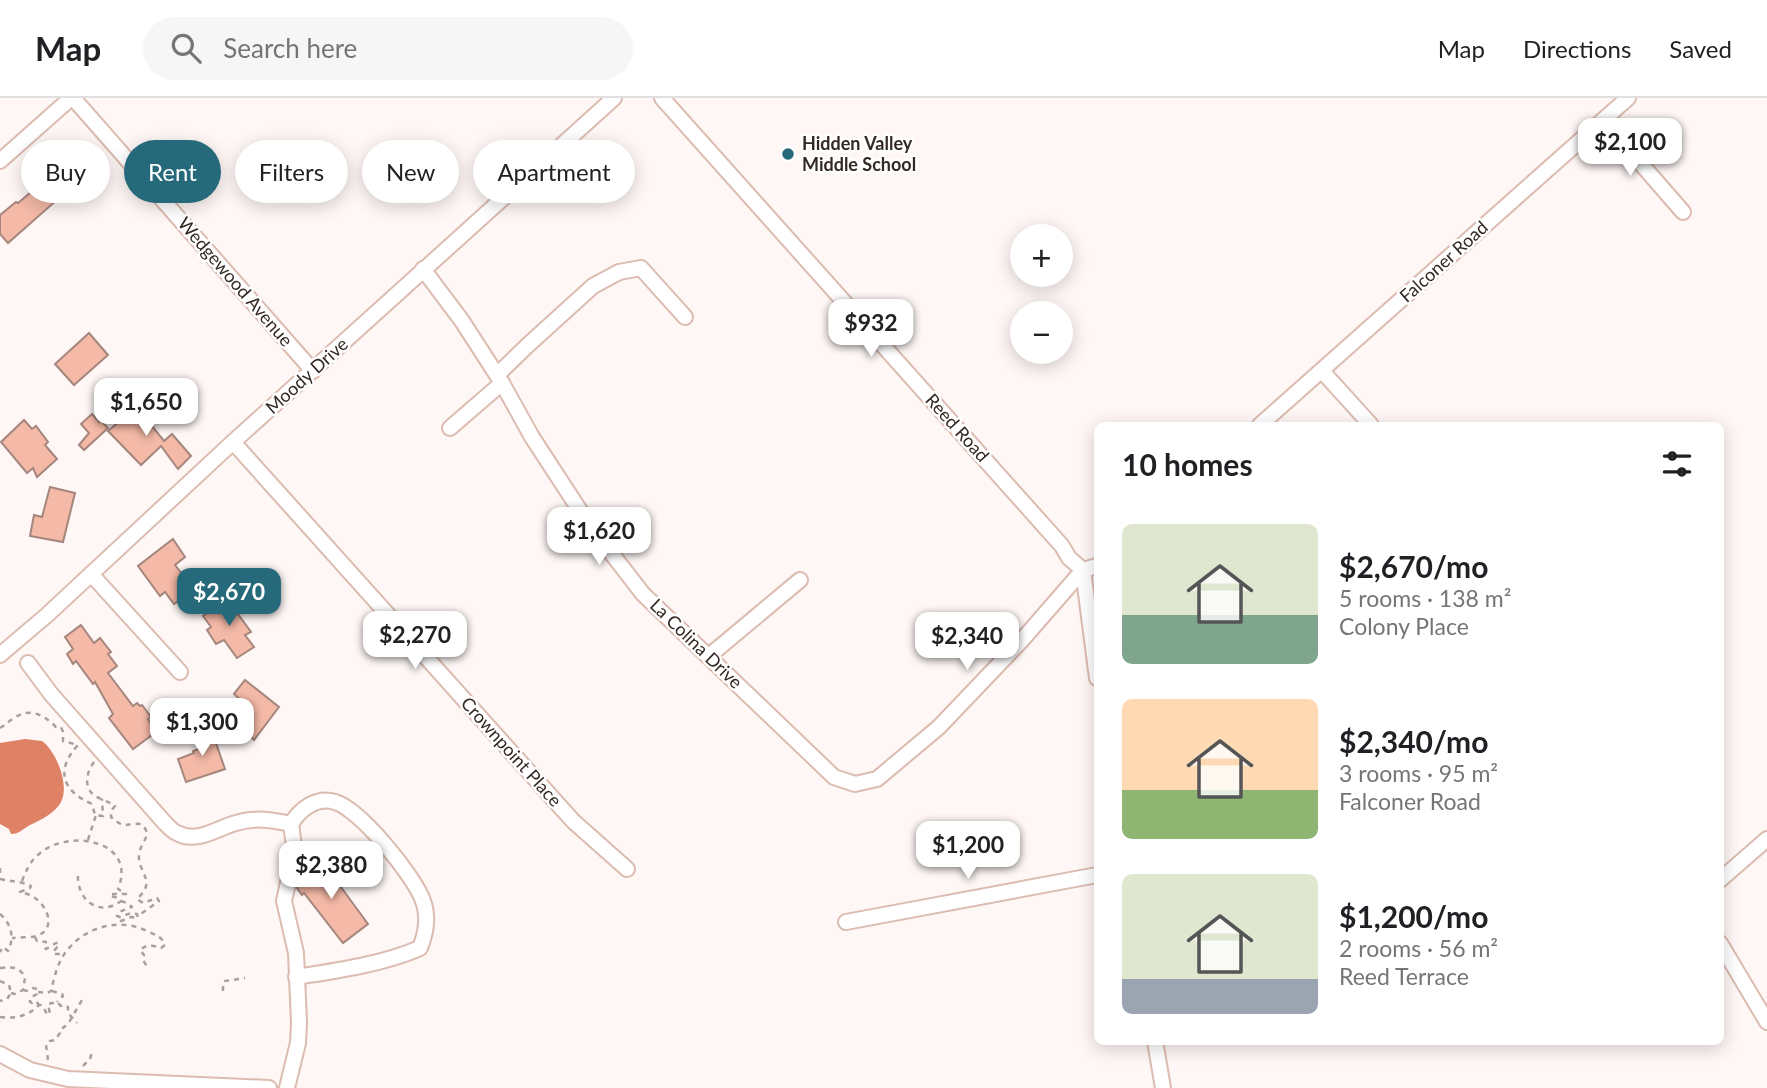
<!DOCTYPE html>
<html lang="en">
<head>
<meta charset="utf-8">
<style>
	:root { --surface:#fff; --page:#f6f6f6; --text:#202124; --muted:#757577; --line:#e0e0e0; --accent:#25697a }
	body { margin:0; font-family:Lato,sans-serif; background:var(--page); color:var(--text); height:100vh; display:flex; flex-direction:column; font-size:26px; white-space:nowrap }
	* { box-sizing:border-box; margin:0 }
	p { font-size:23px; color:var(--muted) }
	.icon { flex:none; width:38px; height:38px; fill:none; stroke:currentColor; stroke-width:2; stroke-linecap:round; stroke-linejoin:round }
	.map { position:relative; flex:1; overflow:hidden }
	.details { position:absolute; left:1094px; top:324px; width:630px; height:623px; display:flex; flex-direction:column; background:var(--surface); border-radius:10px; box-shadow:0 4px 18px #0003 }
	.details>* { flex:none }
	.top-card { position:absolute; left:21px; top:42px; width:665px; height:63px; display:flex; gap:14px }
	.fabs { position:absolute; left:1010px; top:126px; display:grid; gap:14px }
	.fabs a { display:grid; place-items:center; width:63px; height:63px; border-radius:50%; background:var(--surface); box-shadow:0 4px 18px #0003; font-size:35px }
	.price { position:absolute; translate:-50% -60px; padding:0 16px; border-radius:14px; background:#fff; color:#222; font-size:23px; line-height:46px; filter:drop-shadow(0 2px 4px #0008) }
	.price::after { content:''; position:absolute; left:50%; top:42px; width:21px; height:16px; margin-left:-10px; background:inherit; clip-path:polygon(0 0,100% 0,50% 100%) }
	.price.on { background:var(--accent); color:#fff }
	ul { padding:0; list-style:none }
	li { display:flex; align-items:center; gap:21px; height:175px; padding:0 28px }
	li span { display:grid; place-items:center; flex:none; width:196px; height:140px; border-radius:10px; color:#555 }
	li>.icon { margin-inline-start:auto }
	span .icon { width:84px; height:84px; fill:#fffc; stroke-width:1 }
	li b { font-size:30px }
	h2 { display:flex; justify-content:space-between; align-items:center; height:84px; padding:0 28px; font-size:30px }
	.tag { padding:0 24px; border-radius:32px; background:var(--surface); box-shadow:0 4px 18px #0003; font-size:24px; line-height:63px }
	.tag.on { background:var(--accent); color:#fff }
	header { display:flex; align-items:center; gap:42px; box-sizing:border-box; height:98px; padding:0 35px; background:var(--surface); border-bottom:2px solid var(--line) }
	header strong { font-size:33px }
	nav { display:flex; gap:38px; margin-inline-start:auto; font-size:24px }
	.search { width:490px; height:63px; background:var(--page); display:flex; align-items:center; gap:18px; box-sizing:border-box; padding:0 24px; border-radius:38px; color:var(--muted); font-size:26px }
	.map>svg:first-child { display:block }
	.water { fill:#de8164 }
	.building { fill:#f5b9a7; stroke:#a5867d; stroke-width:2 }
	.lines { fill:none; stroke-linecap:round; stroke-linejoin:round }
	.minor-casing { stroke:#dcbbb0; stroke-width:18 }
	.path { stroke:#a9a09e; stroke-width:2.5; stroke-dasharray:5 5; stroke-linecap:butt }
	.minor { stroke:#fff; stroke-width:14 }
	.poi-dot { fill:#25697a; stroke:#fff; stroke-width:2.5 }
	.labels { text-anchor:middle; stroke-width:5; stroke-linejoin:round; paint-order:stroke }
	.poi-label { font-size:18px; font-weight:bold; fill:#342824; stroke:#fff; text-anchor:start }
	.street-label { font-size:18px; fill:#342824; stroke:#fff }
</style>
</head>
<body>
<header>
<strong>Map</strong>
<div class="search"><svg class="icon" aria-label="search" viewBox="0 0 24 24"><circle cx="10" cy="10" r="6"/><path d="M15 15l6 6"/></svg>Search here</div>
<nav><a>Map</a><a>Directions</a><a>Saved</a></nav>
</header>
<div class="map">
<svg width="1767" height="990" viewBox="0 0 1767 990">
	<rect width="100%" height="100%" fill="#fef7f5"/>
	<path class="water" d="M25 641 42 643C56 653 70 687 61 704 55 715 41 722 30 727 23 731 19 736 11 736L9 731 0 726V645Z"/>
	<g class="building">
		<path d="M81 47 99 68 86 80 91 88 83 94 82 93 75 99 72 97 62 103 59 100 8 145 0 136V117L16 104 18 105 44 83 41 80Z"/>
		<path d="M89 235 108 257 74 287 55 266Z"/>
		<path d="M141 305 152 317 147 322 164 343 172 336 191 358 178 371 161 348 141 367 108 333Z"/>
		<path d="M92 316 99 324 100 322 108 330 84 352 79 347 89 335 81 326Z"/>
		<path d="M24 322 32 331 36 328 48 344 45 347 57 361 37 379 33 370 27 375 1 344Z"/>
		<path d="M50 389 75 395 63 444 30 438 34 417 42 419Z"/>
		<path d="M173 441 185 459 175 467 194 491 174 506 165 494 160 498 138 468Z"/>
		<path d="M227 501 251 534 245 537 254 549 237 560 224 542 216 546 207 532 211 529 203 518Z"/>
		<path d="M81 527 94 545 100 540 111 554 108 556 117 568 108 575 133 608 137 605 140 608 142 607 151 619 148 621 156 634 133 651 109 620 113 616 95 584 93 586 76 563 73 566 67 556 73 551 65 539Z"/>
		<path d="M245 582 279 609 254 642 234 623 243 612 242 611 245 606 234 596Z"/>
		<path d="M211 631 225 671 186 684 178 661 194 655 193 653 199 651 195 636Z"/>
		<path d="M321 762 368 826 343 845 304 795 302 797 297 790 299 777Z"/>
	</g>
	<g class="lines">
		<g class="minor-casing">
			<g id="minor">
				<path d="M73 0 313 273"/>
				<path d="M662 0 1062 448 1069 460 1083 472 1097 468"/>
				<path d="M1603 22 1683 114"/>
				<path d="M0 63 71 0"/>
				<path d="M423 171 462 223 502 285 532 339 588 425 643 496 834 679 855 686 877 681 939 629 1022 542 1083 472"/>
				<path d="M1322 273 1371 327"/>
				<path d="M497 277 528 247 593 188 619 174 641 170 685 219"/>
				<path d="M1260 327 1628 0"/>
				<path d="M450 330 502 285"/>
				<path d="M233 344 573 723 627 771"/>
				<path d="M1083 472 1097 580"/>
				<path d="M91 476 180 574"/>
				<path d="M0 557 47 517 233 344 614 0"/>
				<path d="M709 558 800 482"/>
				<path d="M28 565 51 596 164 724C168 728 172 733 177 735 197 746 217 730 236 725 254 719 273 722 291 726L294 748 292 766 284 803 296 855 299 924 298 945 287 990"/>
				<path d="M291 726C300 711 317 698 335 704 360 711 415 779 423 803 429 819 426 835 420 850 384 866 335 873 296 879"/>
				<path d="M1720 782 1767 741"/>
				<path d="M846 824 1097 777"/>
				<path d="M1720 845 1767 924"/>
				<path d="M1155 943 1163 990"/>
				<path d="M0 956 30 972 68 981 269 990"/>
			</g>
		</g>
		<g class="path">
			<path d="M0 630C5 627 9 623 14 620 30 609 44 617 56 629H61L63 634V643L78 647C55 672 62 693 92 706L95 717 103 718 102 701"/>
			<path d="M94 664C85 676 83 693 99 700 105 703 109 704 115 708L111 713V719C127 733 125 724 141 726 154 737 141 743 139 756 137 775 158 782 137 801L143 805 157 800 159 803 138 818"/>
			<path d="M88 742 96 717"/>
			<path d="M0 770V781"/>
			<path d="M0 781C12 784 21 783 31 788L30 790 20 794C25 795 31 797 35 800 47 808 56 829 39 837 34 840 19 839 12 840"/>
			<path d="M22 783C26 773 30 763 39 756 68 730 138 742 118 791L126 796H111L110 798 119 800 121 803C98 820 76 801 78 775"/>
			<path d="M121 803 127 805 132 809 119 814 117 818 120 819 131 815 137 816 138 820 131 819 121 823V827"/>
			<path d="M0 816C11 825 15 840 8 853L3 849 0 854"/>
			<path d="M35 839 37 843 46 844 44 849 46 851 56 845H58L59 847 53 854 54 856H63"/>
			<path d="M0 870C12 869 20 868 25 880L23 892 15 896 11 895"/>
			<path d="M0 883 9 887 11 895 7 901 0 903"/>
			<path d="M23 892 28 893 33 890 37 891V896L30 900V904L32 905 36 903 39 907"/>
			<path d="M52 893 62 896 63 898 57 904"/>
			<path d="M223 893V885L225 883 245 880"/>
			<path d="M38 894 47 895 51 893C55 877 58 861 70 849 89 827 123 820 149 834 156 837 162 839 165 847L161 850C152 847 147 846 140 852L144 857 143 862 148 870"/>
			<path d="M0 919C16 921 28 918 39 907H42L47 916H50L48 906 57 904 61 908 65 907 68 909V915L77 925"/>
			<path d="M48 962 46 947 50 943 55 942 60 935V932L68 926 82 902"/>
			<path d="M83 968 90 961 92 954"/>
		</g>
		<use href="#minor" class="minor"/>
	</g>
	<circle class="poi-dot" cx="788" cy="56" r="7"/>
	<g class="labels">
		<g class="poi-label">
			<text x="802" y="52">Hidden Valley<tspan x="802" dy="21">Middle School</tspan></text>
		</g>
		<g class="street-label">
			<text transform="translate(1444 164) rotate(-42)" y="6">Falconer Road</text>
			<text transform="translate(235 184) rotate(49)" y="6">Wedgewood Avenue</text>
			<text transform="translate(307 278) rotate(-42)" y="6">Moody Drive</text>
			<text transform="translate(957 330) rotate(48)" y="6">Reed Road</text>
			<text transform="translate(696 546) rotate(44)" y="6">La Colina Drive</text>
			<text transform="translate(511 654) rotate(48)" y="6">Crownpoint Place</text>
		</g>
	</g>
</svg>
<div class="fabs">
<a>+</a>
<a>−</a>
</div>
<b class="price" style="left:1630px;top:80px">$2,100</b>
<b class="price" style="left:871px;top:261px">$932</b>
<b class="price" style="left:146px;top:340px">$1,650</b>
<b class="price" style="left:599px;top:469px">$1,620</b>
<b class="price on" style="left:229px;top:530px">$2,670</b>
<b class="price" style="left:415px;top:573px">$2,270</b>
<b class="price" style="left:967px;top:574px">$2,340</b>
<b class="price" style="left:202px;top:660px">$1,300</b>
<b class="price" style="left:968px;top:783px">$1,200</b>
<b class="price" style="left:331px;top:803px">$2,380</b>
<div class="top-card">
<a class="tag">Buy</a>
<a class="tag on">Rent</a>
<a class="tag">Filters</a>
<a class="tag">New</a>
<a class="tag">Apartment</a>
</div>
<section class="details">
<h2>10 homes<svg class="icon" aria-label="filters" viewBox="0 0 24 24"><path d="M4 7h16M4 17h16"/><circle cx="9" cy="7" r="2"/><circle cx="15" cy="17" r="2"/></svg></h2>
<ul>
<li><span style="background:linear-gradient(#dfe7d0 65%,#7fa58c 0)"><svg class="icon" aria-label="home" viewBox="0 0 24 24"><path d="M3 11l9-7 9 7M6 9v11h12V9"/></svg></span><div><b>$2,670/mo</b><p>5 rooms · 138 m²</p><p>Colony Place</p></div></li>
<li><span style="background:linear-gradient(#ffd9b3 65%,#8fb573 0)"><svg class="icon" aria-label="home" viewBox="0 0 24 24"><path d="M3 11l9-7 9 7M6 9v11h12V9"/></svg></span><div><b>$2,340/mo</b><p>3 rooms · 95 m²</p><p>Falconer Road</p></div></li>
<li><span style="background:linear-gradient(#dfe7d0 75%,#9aa5b1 0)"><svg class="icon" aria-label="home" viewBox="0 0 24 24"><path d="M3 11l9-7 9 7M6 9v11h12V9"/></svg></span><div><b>$1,200/mo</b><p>2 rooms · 56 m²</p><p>Reed Terrace</p></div></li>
</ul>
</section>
</div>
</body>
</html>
